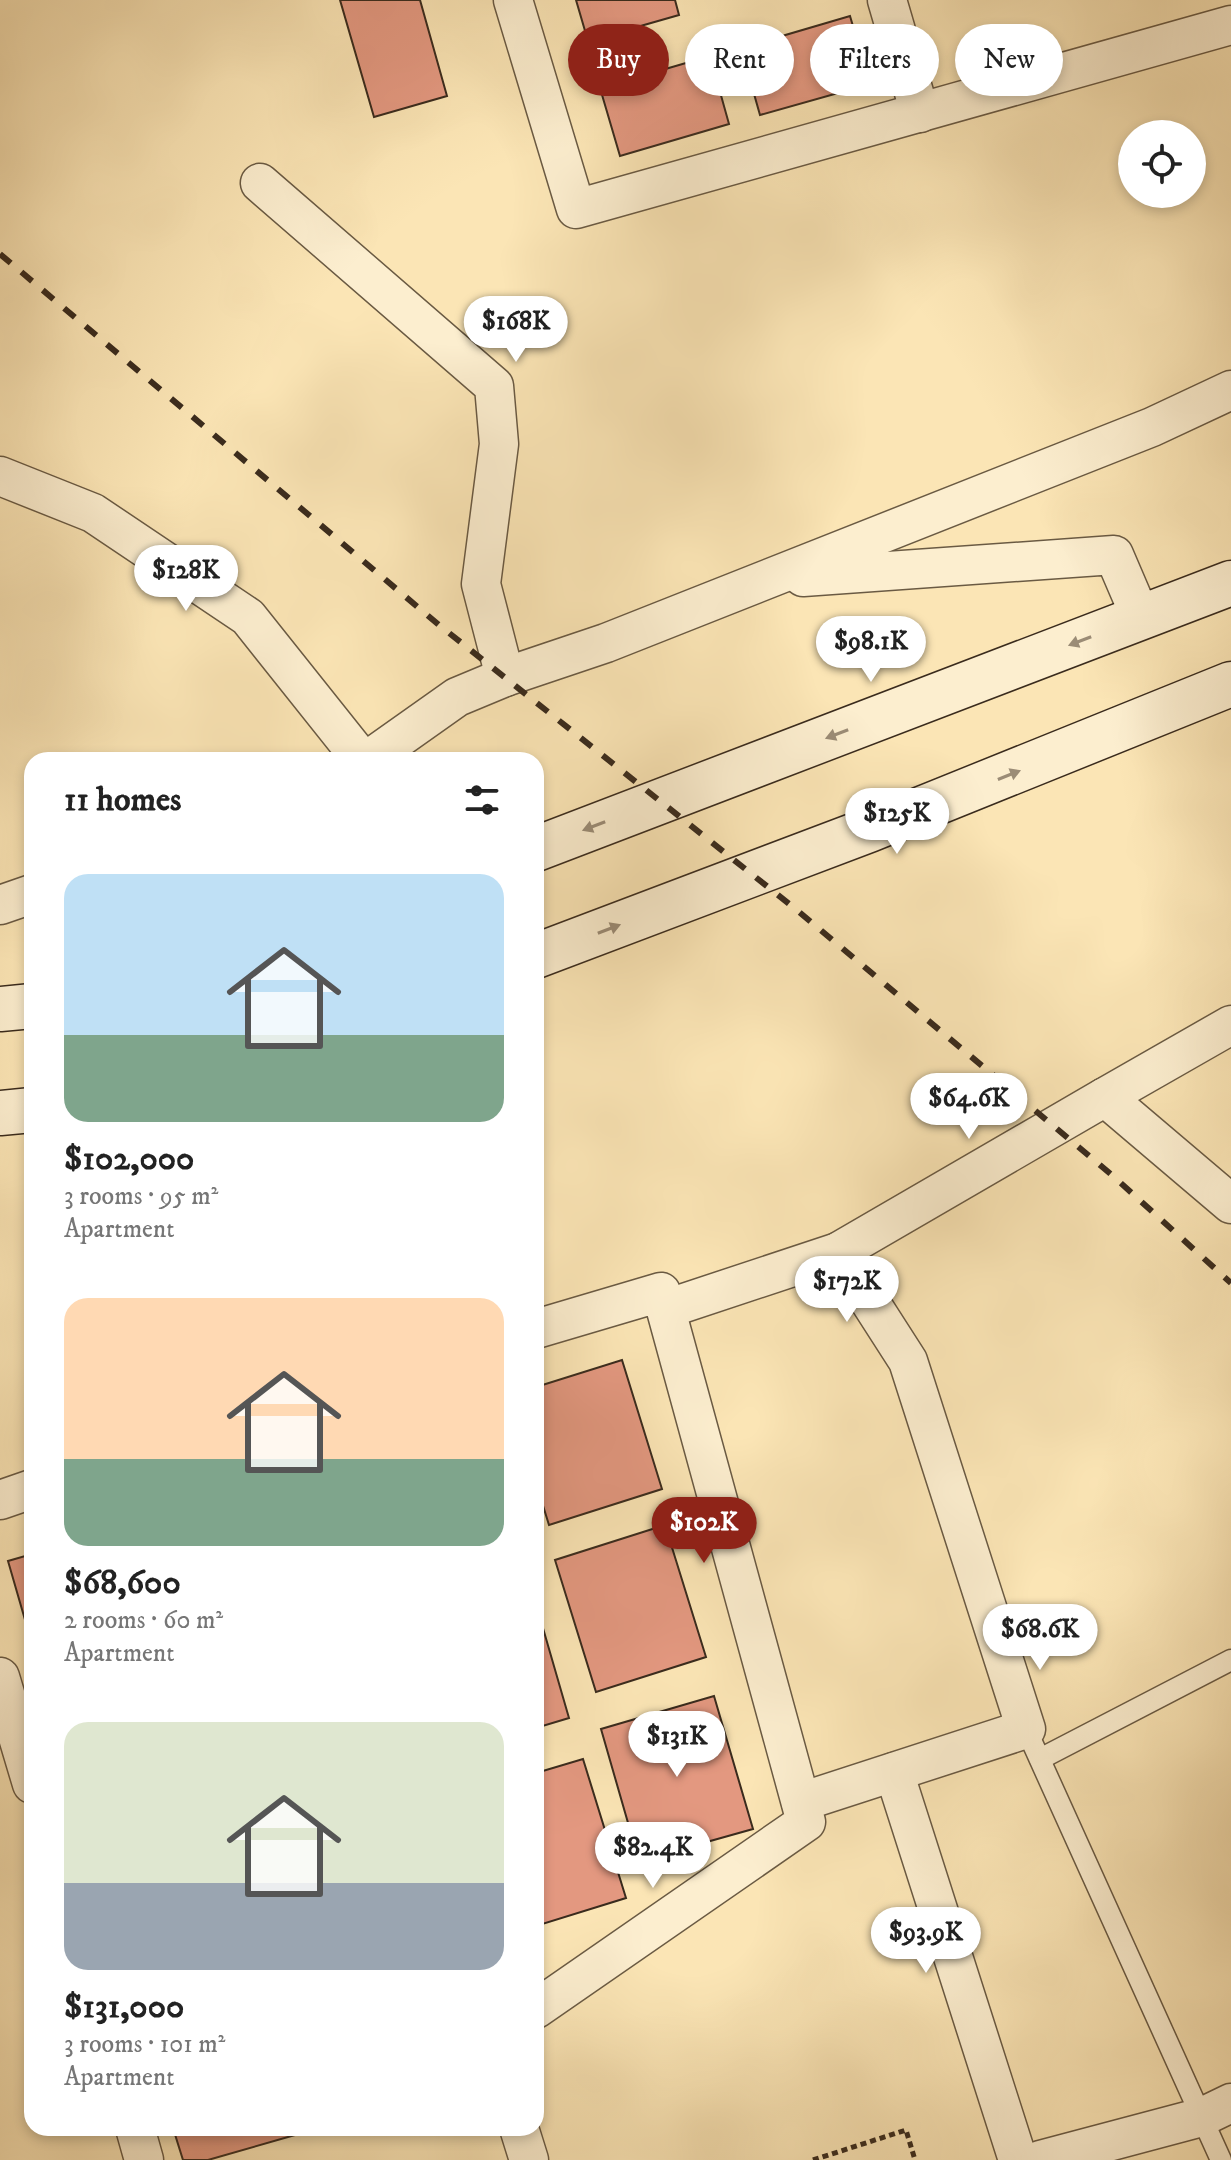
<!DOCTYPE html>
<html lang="en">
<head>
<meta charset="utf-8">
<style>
	:root { --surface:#fff; --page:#f2f2f2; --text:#222; --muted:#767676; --accent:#8f2418 }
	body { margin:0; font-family:"IM FELL DW Pica",serif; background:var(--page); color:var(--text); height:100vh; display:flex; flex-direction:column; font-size:30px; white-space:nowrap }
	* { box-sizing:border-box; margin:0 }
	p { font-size:26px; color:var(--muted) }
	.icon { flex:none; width:44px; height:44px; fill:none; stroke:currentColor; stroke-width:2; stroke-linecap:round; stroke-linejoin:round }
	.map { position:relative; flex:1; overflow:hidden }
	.sheet { position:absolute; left:24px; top:752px; width:520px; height:1384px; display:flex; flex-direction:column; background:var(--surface); border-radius:24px; box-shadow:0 4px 12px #0003 }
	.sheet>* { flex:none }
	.hud { position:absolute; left:568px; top:24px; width:542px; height:72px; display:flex; gap:16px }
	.buttons { position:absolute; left:1118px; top:120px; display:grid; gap:16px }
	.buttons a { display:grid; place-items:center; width:88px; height:88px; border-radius:50%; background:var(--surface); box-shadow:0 4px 12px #0003; font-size:40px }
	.price { position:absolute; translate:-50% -68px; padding:0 18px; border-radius:28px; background:#fff; color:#222; font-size:26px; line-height:52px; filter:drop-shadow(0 2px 4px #0008) }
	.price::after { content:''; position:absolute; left:50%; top:48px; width:24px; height:18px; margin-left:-12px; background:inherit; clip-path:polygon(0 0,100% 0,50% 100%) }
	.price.on { background:var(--accent); color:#fff }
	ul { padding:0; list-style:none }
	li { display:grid; align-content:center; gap:16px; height:424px; padding:0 40px }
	li span { display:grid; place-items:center; height:248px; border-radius:24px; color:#555 }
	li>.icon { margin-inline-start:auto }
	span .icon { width:144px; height:144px; fill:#fffc; stroke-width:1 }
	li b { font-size:34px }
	h2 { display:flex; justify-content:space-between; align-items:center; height:96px; padding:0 40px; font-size:34px }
	.tag { padding:0 28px; border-radius:36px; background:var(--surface); box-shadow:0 4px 12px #0003; font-size:28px; line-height:72px }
	.tag.on { background:var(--accent); color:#fff }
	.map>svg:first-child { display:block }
	.building { fill:#e39880; stroke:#3a2b1d; stroke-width:2 }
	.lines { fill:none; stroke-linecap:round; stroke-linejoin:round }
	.service-casing { stroke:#6a5a43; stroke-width:23 }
	.minor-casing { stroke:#6a5a43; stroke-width:41 }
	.secondary-casing { stroke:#3a2b1d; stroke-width:47 }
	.path { stroke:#3a2b1d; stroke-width:5; stroke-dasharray:6 4; stroke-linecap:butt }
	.service { stroke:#fceecf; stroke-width:20 }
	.minor { stroke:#fceecf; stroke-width:38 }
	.secondary { stroke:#fceecf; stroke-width:44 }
	.rail { stroke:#3a2b1d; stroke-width:6; stroke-dasharray:14 14; stroke-linecap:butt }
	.oneway { fill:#9b8c76 }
</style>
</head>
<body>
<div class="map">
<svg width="1231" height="2160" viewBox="0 0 1231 2160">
	<rect width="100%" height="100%" fill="#fbe5b5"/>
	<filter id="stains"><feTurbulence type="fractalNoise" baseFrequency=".0025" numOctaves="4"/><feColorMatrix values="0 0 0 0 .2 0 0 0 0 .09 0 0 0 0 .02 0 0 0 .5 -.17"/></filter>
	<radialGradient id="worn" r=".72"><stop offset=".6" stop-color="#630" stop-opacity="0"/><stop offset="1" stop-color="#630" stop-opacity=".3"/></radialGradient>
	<g class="building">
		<path d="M340 0H420L447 96 374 117Z"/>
		<path d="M576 0H675L679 15 588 41Z"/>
		<path d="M850 16 870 84 760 115 741 48Z"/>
		<path d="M710 56 729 124 620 156 600 88Z"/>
		<path d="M622 1360 662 1489 549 1525 536 1483V1387Z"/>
		<path d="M665 1525 706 1657 596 1692 555 1560Z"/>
		<path d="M32 1554V1644L8 1561Z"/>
		<path d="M536 1604 569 1718 536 1728Z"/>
		<path d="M714 1696 753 1829 639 1861 601 1729Z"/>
		<path d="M583 1759 626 1898 536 1926V1773Z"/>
		<path d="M173 2128H301L302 2133 208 2160H183Z"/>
	</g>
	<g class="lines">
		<g class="service-casing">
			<g id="service">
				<path d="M1026 1729 1221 2160"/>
				<path d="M1040 1759 1231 1660"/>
			</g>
		</g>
		<g class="minor-casing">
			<g id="minor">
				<path d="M513 0 576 209 1231 25"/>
				<path d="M887 0 920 113"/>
				<path d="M260 183 494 386 499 444 481 584 505 677"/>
				<path d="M0 476 93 513 248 617 362 760"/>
				<path d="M803 577 1114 555 1141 618"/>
				<path d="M368 760 457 697 505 677 606 643 1152 427 1231 390"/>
				<path d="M0 905 32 894"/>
				<path d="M1105 1097 1231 1025"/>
				<path d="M666 1309 838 1252 1105 1097 1231 1204"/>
				<path d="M536 1329 661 1292 806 1822 536 2009"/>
				<path d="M0 1500 32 1489"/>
				<path d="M0 1677 32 1784"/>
				<path d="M894 1772 1018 2160"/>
				<path d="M801 1802 1026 1729 908 1361 838 1252"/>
				<path d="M135 2128 144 2160"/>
				<path d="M519 2128 529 2160"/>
				<path d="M1040 2160 1202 2117 1231 2103"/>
			</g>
		</g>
		<g class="secondary-casing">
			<g id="secondary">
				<path d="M536 849 1231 583"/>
				<path d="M536 956 869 830 1231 684"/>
				<path d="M0 1009 32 1006"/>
				<path d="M0 1113 32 1110"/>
			</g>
		</g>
		<path class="path" d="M813 2160 906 2130 915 2160"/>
		<use href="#service" class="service"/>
		<use href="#minor" class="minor"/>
		<use href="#secondary" class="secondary"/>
		<path class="rail" d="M0 254 439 625 798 911 1113 1176 1231 1283"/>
	</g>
	<defs><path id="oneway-solid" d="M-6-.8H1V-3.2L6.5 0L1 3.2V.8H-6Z" transform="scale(2)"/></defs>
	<g class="oneway">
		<use href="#oneway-solid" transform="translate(1080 641) rotate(159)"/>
		<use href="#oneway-solid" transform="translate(837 734) rotate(159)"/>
		<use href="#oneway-solid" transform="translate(1009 775) rotate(-22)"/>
		<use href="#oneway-solid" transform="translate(594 826) rotate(159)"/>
		<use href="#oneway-solid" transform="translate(609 929) rotate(-21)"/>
	</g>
	<rect width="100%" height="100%" filter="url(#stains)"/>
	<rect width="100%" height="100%" fill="url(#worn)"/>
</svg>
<div class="buttons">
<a><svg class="icon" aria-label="locate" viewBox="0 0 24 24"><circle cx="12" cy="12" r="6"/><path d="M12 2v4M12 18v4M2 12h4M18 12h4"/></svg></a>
</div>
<b class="price" style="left:516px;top:364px">$168K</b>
<b class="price" style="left:186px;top:613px">$128K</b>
<b class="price" style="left:871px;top:684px">$98.1K</b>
<b class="price" style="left:897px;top:856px">$125K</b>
<b class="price" style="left:969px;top:1141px">$64.6K</b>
<b class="price" style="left:847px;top:1324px">$172K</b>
<b class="price on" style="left:704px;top:1565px">$102K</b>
<b class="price" style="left:1040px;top:1672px">$68.6K</b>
<b class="price" style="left:677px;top:1779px">$131K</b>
<b class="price" style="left:653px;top:1890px">$82.4K</b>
<b class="price" style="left:926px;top:1975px">$93.9K</b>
<div class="hud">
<a class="tag on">Buy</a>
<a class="tag">Rent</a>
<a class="tag">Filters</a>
<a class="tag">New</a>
</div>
<section class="sheet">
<h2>11 homes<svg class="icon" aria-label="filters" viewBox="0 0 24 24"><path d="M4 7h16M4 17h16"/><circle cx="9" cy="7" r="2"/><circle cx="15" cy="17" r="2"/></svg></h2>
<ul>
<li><span style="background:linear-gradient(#bfe0f5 65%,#7fa58c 0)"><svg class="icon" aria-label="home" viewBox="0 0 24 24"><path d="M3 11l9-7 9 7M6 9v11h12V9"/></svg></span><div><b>$102,000</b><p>3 rooms · 95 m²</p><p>Apartment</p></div></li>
<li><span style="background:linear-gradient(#ffd9b3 65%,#7fa58c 0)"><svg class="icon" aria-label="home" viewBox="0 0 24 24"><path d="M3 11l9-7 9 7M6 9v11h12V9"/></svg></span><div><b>$68,600</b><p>2 rooms · 60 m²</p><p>Apartment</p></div></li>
<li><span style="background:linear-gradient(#dfe7d0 65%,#9aa5b1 0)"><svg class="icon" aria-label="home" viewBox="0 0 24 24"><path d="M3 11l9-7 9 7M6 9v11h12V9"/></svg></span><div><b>$131,000</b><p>3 rooms · 101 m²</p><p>Apartment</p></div></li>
</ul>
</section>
</div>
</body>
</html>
